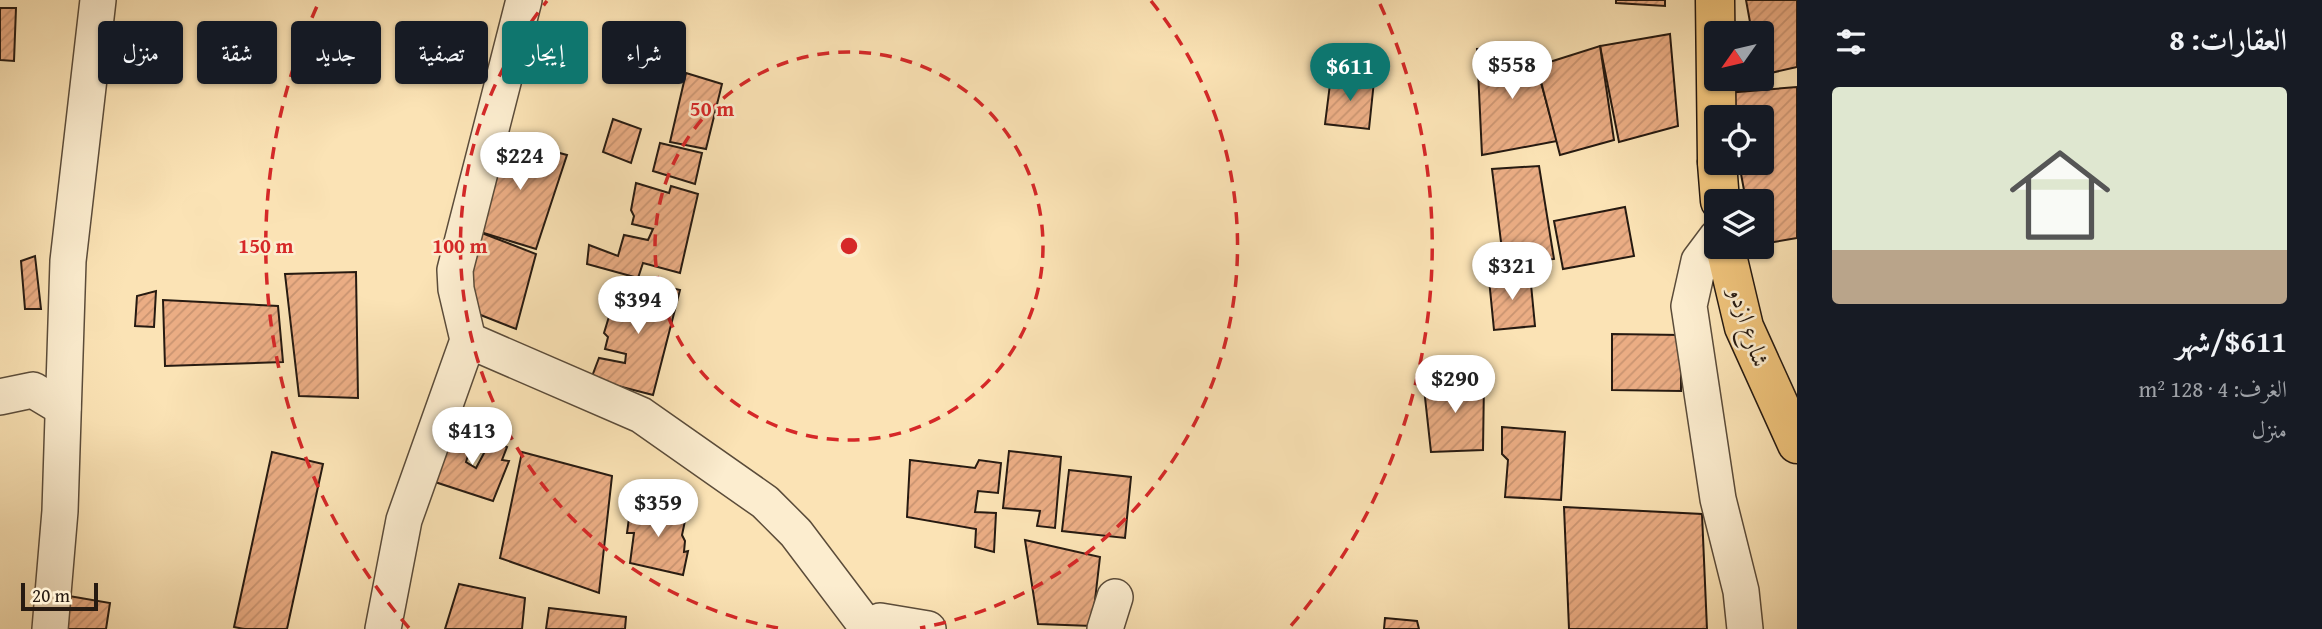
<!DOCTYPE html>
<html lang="ar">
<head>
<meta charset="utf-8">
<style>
	:root { --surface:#171b24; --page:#242831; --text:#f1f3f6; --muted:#9ea1a6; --accent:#0f766e }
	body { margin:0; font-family:"Gentium Book Plus",Amiri,serif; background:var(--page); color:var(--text); direction:rtl; height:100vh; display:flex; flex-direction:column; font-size:26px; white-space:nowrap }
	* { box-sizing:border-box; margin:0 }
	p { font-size:23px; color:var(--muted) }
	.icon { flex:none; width:38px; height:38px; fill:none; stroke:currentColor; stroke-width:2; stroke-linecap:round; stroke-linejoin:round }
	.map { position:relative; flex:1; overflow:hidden; direction:ltr }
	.drawer { display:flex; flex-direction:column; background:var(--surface); width:525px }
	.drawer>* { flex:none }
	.hud { position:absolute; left:21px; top:21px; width:665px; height:63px; direction:rtl; display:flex; gap:14px }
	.needle { width:46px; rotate:236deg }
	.fabs { position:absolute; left:1704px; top:21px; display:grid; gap:14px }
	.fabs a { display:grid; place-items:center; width:70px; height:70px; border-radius:7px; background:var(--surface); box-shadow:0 2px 5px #0004; font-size:35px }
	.scale { position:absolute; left:21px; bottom:18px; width:77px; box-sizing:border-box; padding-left:7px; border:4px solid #261a11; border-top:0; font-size:19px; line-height:24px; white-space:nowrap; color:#261a11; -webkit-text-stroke:5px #fcedcf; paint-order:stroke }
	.price { position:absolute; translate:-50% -60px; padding:0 16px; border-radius:24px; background:#fff; color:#222; font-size:23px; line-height:46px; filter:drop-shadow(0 2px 4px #0008) }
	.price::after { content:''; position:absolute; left:50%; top:42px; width:21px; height:16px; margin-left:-10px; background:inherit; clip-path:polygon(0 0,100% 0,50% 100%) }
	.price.current { background:var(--accent); color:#fff }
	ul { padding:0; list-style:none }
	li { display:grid; align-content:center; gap:14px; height:371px; padding:0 35px }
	li span { display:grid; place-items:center; height:217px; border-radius:7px; color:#555 }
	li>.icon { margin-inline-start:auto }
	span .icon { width:126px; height:126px; fill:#fffc; stroke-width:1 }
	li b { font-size:30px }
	h2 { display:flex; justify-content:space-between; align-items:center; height:84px; padding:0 35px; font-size:30px }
	.tag { padding:0 24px; border-radius:7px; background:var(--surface); box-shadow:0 2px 5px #0004; font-size:24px; line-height:63px }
	.tag.current { background:var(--accent); color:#fff }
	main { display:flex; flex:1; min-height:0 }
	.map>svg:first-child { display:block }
	.building { fill:url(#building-hatch); stroke:#261a11; stroke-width:2 }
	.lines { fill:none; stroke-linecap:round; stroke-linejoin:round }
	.minor-casing { stroke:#5b4c3a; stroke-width:38 }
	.major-casing { stroke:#261a11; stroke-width:41 }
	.minor { stroke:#fcedcf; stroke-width:35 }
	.major { stroke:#eec27a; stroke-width:38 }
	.ring { fill:none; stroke:#d62828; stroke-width:3.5; stroke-dasharray:12 9 }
	.labels { text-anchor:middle; stroke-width:5; stroke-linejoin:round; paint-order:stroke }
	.street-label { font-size:24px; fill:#261a11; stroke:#fcedcf }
	.centre { fill:#d62828; stroke:#fcedcf; stroke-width:3.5 }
	.ring-label { font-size:21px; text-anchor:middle; font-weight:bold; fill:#d62828; stroke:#fcedcf; stroke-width:5; stroke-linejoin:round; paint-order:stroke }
</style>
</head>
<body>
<main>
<section class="drawer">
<h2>العقارات: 8<svg class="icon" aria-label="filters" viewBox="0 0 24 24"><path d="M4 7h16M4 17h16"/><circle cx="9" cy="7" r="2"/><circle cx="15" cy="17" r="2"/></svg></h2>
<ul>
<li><span style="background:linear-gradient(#dfe7d0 75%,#b9a48a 0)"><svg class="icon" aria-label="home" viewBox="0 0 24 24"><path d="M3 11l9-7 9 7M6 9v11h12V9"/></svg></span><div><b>$611/شهر</b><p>الغرف: 4 · 128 m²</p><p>منزل</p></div></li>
</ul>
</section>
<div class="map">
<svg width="1797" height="629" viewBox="0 0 1797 629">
	<defs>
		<pattern id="building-hatch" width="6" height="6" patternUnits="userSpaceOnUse" patternTransform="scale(1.75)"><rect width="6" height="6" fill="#ebad84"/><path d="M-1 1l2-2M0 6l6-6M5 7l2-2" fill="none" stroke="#c99471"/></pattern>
	</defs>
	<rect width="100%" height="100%" fill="#fbe3b5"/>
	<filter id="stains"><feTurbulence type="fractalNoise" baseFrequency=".00286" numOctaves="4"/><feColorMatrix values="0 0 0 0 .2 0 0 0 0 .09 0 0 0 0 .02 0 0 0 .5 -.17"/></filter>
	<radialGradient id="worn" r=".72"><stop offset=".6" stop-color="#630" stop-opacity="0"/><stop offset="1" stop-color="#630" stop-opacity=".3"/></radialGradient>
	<g class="building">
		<path d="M1616 0H1665V6L1616 3Z"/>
		<path d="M1746 0H1797V67L1762 75V33H1752Z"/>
		<path d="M0 8H16L14 61 0 60Z"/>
		<path d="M1670 34 1678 126 1619 142 1600 46Z"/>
		<path d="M1531 46 1557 141 1482 155 1477 49Z"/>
		<path d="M1600 46 1614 140 1560 155 1537 66Z"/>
		<path d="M686 73 722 84 706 149 670 142Z"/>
		<path d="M1331 76 1374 81 1369 129 1325 124Z"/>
		<path d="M1797 87V238L1762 244V201H1746L1739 163H1762V117H1731L1726 93Z"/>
		<path d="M613 119 641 129 631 163 603 152Z"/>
		<path d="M500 137 567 155 536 249 474 230Z"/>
		<path d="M660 143 702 153 695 184 653 171Z"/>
		<path d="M1539 166 1554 259 1504 266 1492 169Z"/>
		<path d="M636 183 669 193 671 186 698 194 680 273 643 263 638 278 587 264 589 245 618 256 624 235 648 240 653 229 632 224 634 216 631 210Z"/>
		<path d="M1625 207 1634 256 1563 269 1554 221Z"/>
		<path d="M474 230 536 254 516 329 468 310Z"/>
		<path d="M35 256 41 309H25L21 261Z"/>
		<path d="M356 272 358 398 299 396 285 274Z"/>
		<path d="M1530 274 1535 326 1494 330 1489 279Z"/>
		<path d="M625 278 680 290 653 395 591 379 599 358 625 363 626 354 605 349 608 337 604 333 611 310 620 303Z"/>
		<path d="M156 291 154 327 135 326 137 296Z"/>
		<path d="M163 300 278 306 283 362 165 366Z"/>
		<path d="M1612 334 1681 335V391L1612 390Z"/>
		<path d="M1423 379 1484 381 1483 450 1431 452Z"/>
		<path d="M1502 427 1565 432 1561 500 1505 497 1508 460 1502 454Z"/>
		<path d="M453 429 474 436 466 462 476 468 491 440 507 447 502 460 509 461 493 501 435 482Z"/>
		<path d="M1009 451 1061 457 1055 528 1037 526 1040 511 1003 508Z"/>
		<path d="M272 452 323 464 287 629H244L234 627Z"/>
		<path d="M522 452 612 476 599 593 500 558Z"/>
		<path d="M910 460 975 468 979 460 1001 463 998 493 978 491 975 512 996 513 994 552 975 547 976 529 907 517Z"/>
		<path d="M1069 470 1131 477 1125 538 1062 531Z"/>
		<path d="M631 503 686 516 682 535 685 541 684 552 688 551 683 575 630 563 634 533H627Z"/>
		<path d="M1564 507 1702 514 1707 629H1569Z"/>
		<path d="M1025 540 1100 557 1092 626 1038 624Z"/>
		<path d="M459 584 525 598 522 629H445Z"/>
		<path d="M69 596 110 603 106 629H64Z"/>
		<path d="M549 608 626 617 625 629H546Z"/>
		<path d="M1385 618 1417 621 1419 629H1384Z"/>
	</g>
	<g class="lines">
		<g class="minor-casing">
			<g id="minor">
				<path d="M1717 237 1699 261 1689 306 1718 499 1741 591 1745 629"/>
				<path d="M468 340 641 415 765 502 796 533 867 627"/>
				<path d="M0 397 33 390 63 408"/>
				<path d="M50 629 60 511 68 261 98 0"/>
				<path d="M383 629 404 520 468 340 456 289 455 270 524 0"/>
				<path d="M865 629 880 621 928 629"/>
				<path d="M1105 629 1115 597"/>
			</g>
		</g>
		<g class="major-casing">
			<g id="major">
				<path d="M1715 0 1717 161"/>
				<path d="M1717 163 1720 201"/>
				<path d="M1725 247 1744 327 1797 444"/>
			</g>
		</g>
		<use href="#minor" class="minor"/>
		<use href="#major" class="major"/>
	</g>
	<g class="ring">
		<circle cx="849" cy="246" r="194"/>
		<path d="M778 628A389 389 0 0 1 547 1M1151 1A389 389 0 0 1 920 628"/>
		<path d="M409 628A583 583 0 0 1 318 4M1380 4A583 583 0 0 1 1289 628"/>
	</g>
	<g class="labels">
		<g class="street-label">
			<text transform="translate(1749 327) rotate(72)" y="8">شارع ازدو</text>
		</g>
	</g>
	<circle cx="849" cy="246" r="10" class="centre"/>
	<g class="ring-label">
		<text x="712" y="116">50 m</text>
		<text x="266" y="253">150 m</text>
		<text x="460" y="253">100 m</text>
	</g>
	<rect width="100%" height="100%" filter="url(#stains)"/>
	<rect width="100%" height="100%" fill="url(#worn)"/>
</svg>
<div class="fabs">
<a><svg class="needle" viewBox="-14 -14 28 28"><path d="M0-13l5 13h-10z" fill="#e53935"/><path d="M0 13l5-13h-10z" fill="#9ea1a6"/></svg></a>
<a><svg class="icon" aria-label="locate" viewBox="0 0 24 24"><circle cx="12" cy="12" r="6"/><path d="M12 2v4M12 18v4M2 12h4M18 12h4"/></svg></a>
<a><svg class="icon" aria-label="layers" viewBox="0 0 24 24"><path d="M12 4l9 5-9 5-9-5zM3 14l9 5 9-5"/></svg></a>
</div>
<div class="scale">20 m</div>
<b class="price" style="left:1512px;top:101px">$558</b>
<b class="price current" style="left:1350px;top:103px">$611</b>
<b class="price" style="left:520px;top:192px">$224</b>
<b class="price" style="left:1512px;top:302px">$321</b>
<b class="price" style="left:638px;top:336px">$394</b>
<b class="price" style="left:1455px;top:415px">$290</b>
<b class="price" style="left:472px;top:467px">$413</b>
<b class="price" style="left:658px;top:539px">$359</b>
<div class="hud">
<a class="tag">شراء</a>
<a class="tag current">إيجار</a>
<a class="tag">تصفية</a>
<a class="tag">جديد</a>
<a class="tag">شقة</a>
<a class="tag">منزل</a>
</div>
</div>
</main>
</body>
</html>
